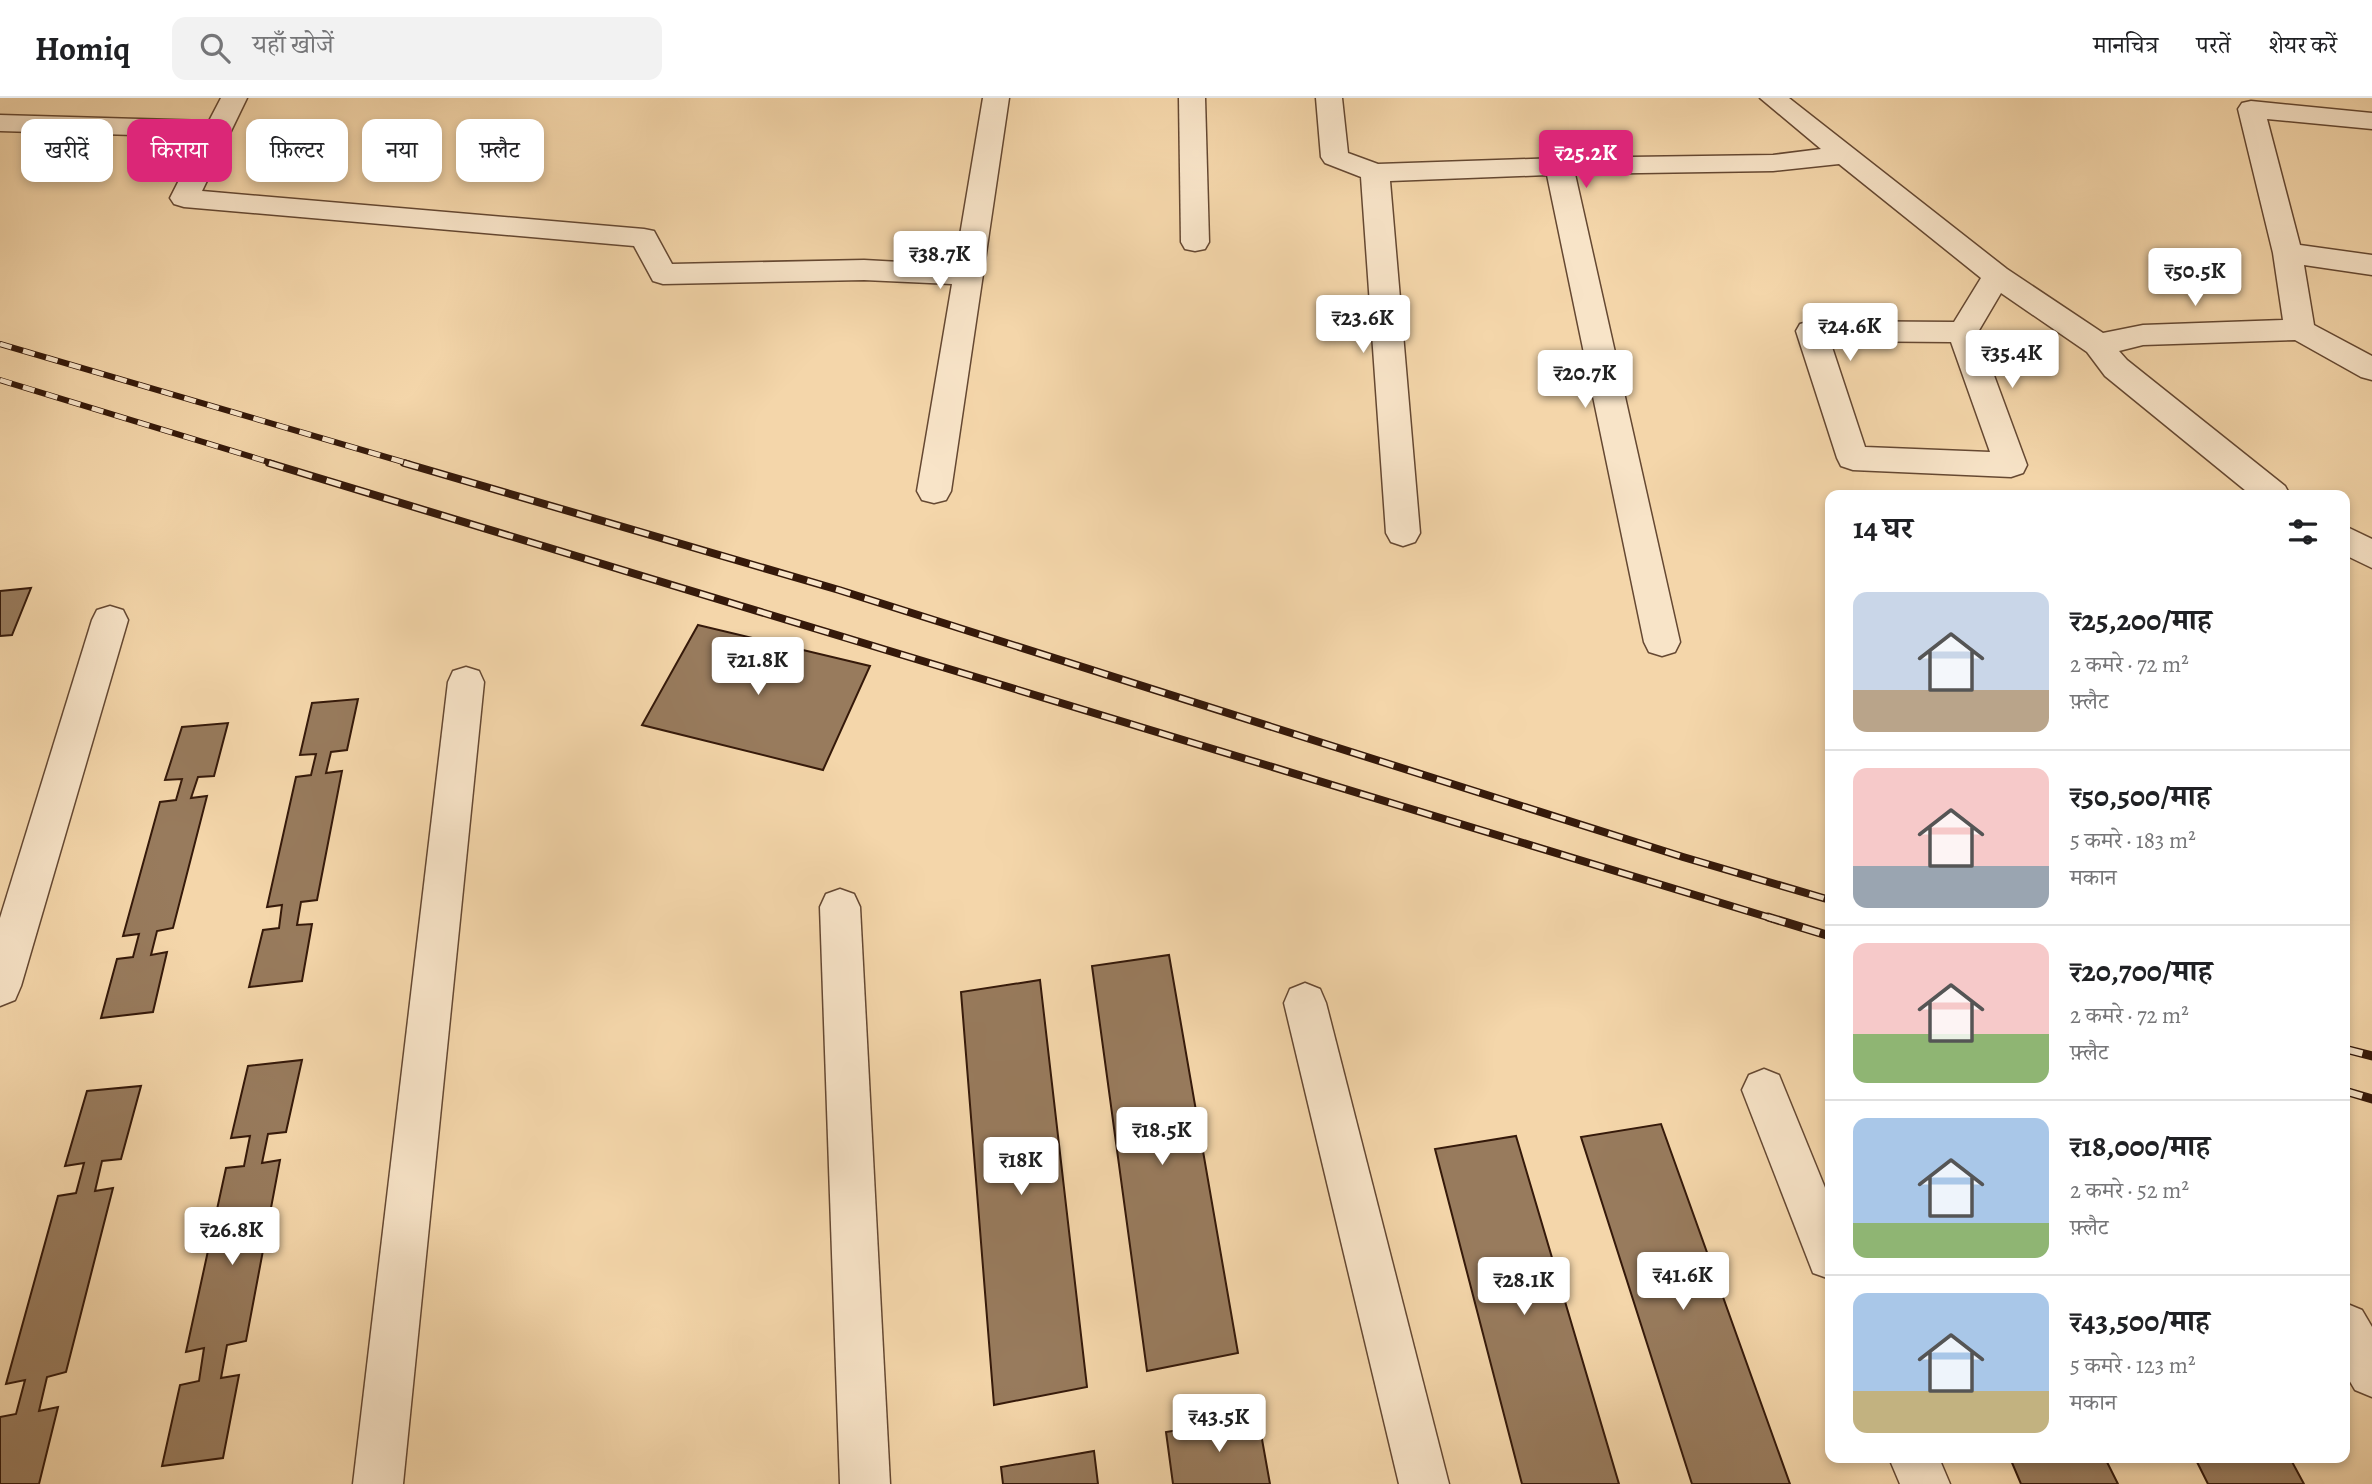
<!DOCTYPE html>
<html lang="hi">
<head>
<meta charset="utf-8">
<style>
	:root { --surface:#fff; --page:#f2f2f2; --text:#202124; --muted:#757577; --line:#e0e0e0; --accent:#db2777 }
	body { margin:0; font-family:Alegreya,"Noto Serif Devanagari",serif; background:var(--page); color:var(--text); height:100vh; display:flex; flex-direction:column; font-size:26px; white-space:nowrap }
	* { box-sizing:border-box; margin:0 }
	p { font-size:23px; color:var(--muted) }
	.icon { flex:none; width:38px; height:38px; fill:none; stroke:currentColor; stroke-width:2; stroke-linecap:round; stroke-linejoin:round }
	.map { position:relative; flex:1; overflow:hidden }
	.sheet { position:absolute; left:1825px; top:392px; width:525px; height:973px; display:flex; flex-direction:column; background:var(--surface); border-radius:14px; box-shadow:0 4px 10px #0003 }
	.sheet>* { flex:none }
	.guide { position:absolute; left:21px; top:21px; width:665px; height:63px; display:flex; gap:14px }
	.price { position:absolute; translate:-50% -60px; padding:0 16px; border-radius:7px; background:#fff; color:#222; font-size:23px; line-height:46px; filter:drop-shadow(0 2px 4px #0008) }
	.price::after { content:''; position:absolute; left:50%; top:42px; width:21px; height:16px; margin-left:-10px; background:inherit; clip-path:polygon(0 0,100% 0,50% 100%) }
	.price.on { background:var(--accent); color:#fff }
	ul { padding:0; list-style:none }
	li { display:flex; align-items:center; gap:21px; height:175px; padding:0 28px }
	li+li { border-top:2px solid var(--line) }
	li span { display:grid; place-items:center; flex:none; width:196px; height:140px; border-radius:14px; color:#555 }
	li>.icon { margin-inline-start:auto }
	span .icon { width:84px; height:84px; fill:#fffc; stroke-width:1 }
	li b { font-size:30px }
	h2 { display:flex; justify-content:space-between; align-items:center; height:84px; padding:0 28px; font-size:30px }
	.chip { padding:0 24px; border-radius:14px; background:var(--surface); box-shadow:0 4px 10px #0003; font-size:24px; line-height:63px }
	.chip.on { background:var(--accent); color:#fff }
	header { display:flex; align-items:center; gap:42px; box-sizing:border-box; height:98px; padding:0 35px; background:var(--surface); border-bottom:2px solid var(--line) }
	header strong { font-size:33px }
	nav { display:flex; gap:38px; margin-inline-start:auto; font-size:24px }
	.search { width:490px; height:63px; background:var(--page); display:flex; align-items:center; gap:18px; box-sizing:border-box; padding:0 24px; border-radius:14px; color:var(--muted); font-size:26px }
	.map>svg:first-child { display:block }
	.building { fill:#987b5d; stroke:#35190a; stroke-width:2 }
	.lines { fill:none; stroke-linecap:round; stroke-linejoin:round }
	.minor-casing { stroke:#654832; stroke-width:3 }
	.minor { fill:#f8e4c8; fill-rule:evenodd }
	.rail-far2-casing { stroke:#35190a; stroke-width:6 }
	.rail-far1-casing { stroke:#35190a; stroke-width:8 }
	.rail-casing { stroke:#35190a; stroke-width:9 }
	.rail-far2 { stroke:#f8e4c8; stroke-width:4.5; stroke-dasharray:12; stroke-linecap:butt }
	.rail-far1 { stroke:#f8e4c8; stroke-width:5; stroke-dasharray:15; stroke-linecap:butt }
	.rail { stroke:#f8e4c8; stroke-width:6; stroke-dasharray:18; stroke-linecap:butt }
</style>
</head>
<body>
<header>
<strong>Homiq</strong>
<div class="search"><svg class="icon" aria-label="search" viewBox="0 0 24 24"><circle cx="10" cy="10" r="6"/><path d="M15 15l6 6"/></svg>यहाँ खोजें</div>
<nav><a>मानचित्र</a><a>परतें</a><a>शेयर करें</a></nav>
</header>
<div class="map">
<svg width="2372" height="1386" viewBox="0 0 2372 1386">
	<rect width="100%" height="100%" fill="#f4d6aa"/>
	<filter id="stains"><feTurbulence type="fractalNoise" baseFrequency=".00286" numOctaves="4"/><feColorMatrix values="0 0 0 0 .2 0 0 0 0 .09 0 0 0 0 .02 0 0 0 .5 -.17"/></filter>
	<radialGradient id="worn" r=".72"><stop offset=".6" stop-color="#630" stop-opacity="0"/><stop offset="1" stop-color="#630" stop-opacity=".3"/></radialGradient>
	<g class="building">
		<path d="M31 490 12 537 0 538V493Z"/>
		<path d="M698 527 870 568 823 672 642 627Z"/>
		<path d="M358 601 347 652 331 654 326 675 342 673 317 802 301 804 297 827 312 826 302 883 249 889 263 832 279 830 282 807 267 809 296 679 311 677 316 656 300 657 312 605Z"/>
		<path d="M228 625 214 678 198 679 191 700 207 698 173 830 157 833 151 857 167 854 153 914 101 920 117 861 133 859 139 836 123 838 160 704 176 702 182 681 165 682 182 629Z"/>
		<path d="M1169 857 1238 1255 1147 1273 1092 868Z"/>
		<path d="M1040 882 1087 1289 994 1307 961 894Z"/>
		<path d="M302 962 286 1034 268 1036 262 1065 280 1062 246 1243 227 1247 221 1280 239 1277 223 1360 162 1368 180 1287 199 1283 204 1250 186 1254 226 1070 244 1068 250 1038 231 1040 248 968Z"/>
		<path d="M141 988 121 1061 102 1063 95 1093 113 1090 66 1274 47 1279 39 1313 58 1309 39 1386H0V1319L16 1316 25 1282 6 1286 58 1098 76 1095 84 1065 65 1068 87 993Z"/>
		<path d="M1661 1026 1790 1386H1692L1581 1039Z"/>
		<path d="M1516 1038 1619 1386H1522L1435 1051Z"/>
		<path d="M1258 1319 1270 1386H1173L1166 1334Z"/>
		<path d="M1094 1353 1098 1386H1003L1001 1369Z"/>
		<path d="M2010 1360H2105L2118 1386H2021Z"/>
		<path d="M2195 1360H2290L2304 1386H2208Z"/>
	</g>
	<g class="lines">
		<g class="minor-casing">
			<g id="minor">
				<path d="M221 0H247L202 93 644 131 654 133 672 166 864 162 955 167 983 0H1009L951 393 946 402 934 405 922 402 917 393 952 186 864 182 663 186 653 183 634 148 184 109 174 106 170 100 201 39 0 33V17L209 23Z"/>
				<path d="M1179 0H1205L1209 144 1205 151 1195 153 1185 151 1181 144Z"/>
				<path d="M1316 0H1342L1348 55 1378 66 1559 60 1773 57 1821 51 1760 0H1789L2007 171 2103 235 2143 227 2283 222 2273 155 2238 11 2242 5 2251 3 2372 15V31L2267 21 2300 147 2372 157V177L2304 167 2314 227 2372 258V282L2361 279 2295 242 2143 247 2119 253 2127 262 2285 388 2290 397H2251L2105 278 2087 254 2001 195 1978 234 2027 367 2023 375 2011 379 1853 372 1841 368 1837 360 1796 233 1800 226 1811 223 1954 224 1981 180 1839 66 1773 73 1575 76 1680 544 1675 554 1662 558 1649 554 1644 544 1547 77 1390 83 1420 435 1415 444 1403 448 1391 444 1386 435 1361 79 1325 65 1321 59ZM1830 243 1951 244 1990 354 1865 349Z"/>
				<path d="M2345 428 2372 441V470L2345 457Z"/>
				<path d="M110 508 123 512 128 522 21 888 15 902 0 908V820L92 522 97 512Z"/>
				<path d="M466 569 479 573 484 584 403 1386H353L448 584 453 573Z"/>
				<path d="M840 791 854 796 860 809 890 1386H840L820 809 826 796Z"/>
				<path d="M1305 885 1320 891 1326 905 1449 1386H1399L1284 905 1290 891Z"/>
				<path d="M1764 971 1779 977 1830 1102V1181L1813 1175 1742 992 1749 977Z"/>
				<path d="M2345 1205 2362 1212 2372 1229V1299L2355 1292 2345 1275Z"/>
				<path d="M1889 1360H1939L1950 1386H1900Z"/>
			</g>
		</g>
		<use href="#minor" class="minor"/>
		<g class="rail-far2-casing">
			<g id="rail-far2">
				<path d="M0 246 410 366"/>
				<path d="M0 282 275 366"/>
			</g>
		</g>
		<g class="rail-far1-casing">
			<g id="rail-far1">
				<path d="M269 365 1774 821"/>
				<path d="M404 365 839 492 1683 759 1830 802"/>
			</g>
		</g>
		<g class="rail-casing">
			<g id="rail">
				<path d="M1768 819 1830 838"/>
				<path d="M2345 951 2372 958"/>
				<path d="M2345 993 2372 1001"/>
			</g>
		</g>
		<use href="#rail-far2" class="rail-far2"/>
		<use href="#rail-far1" class="rail-far1"/>
		<use href="#rail" class="rail"/>
	</g>
	<rect width="100%" height="100%" filter="url(#stains)"/>
	<rect width="100%" height="100%" fill="url(#worn)"/>
</svg>
<b class="price on" style="left:1586px;top:92px">₹25.2K</b>
<b class="price" style="left:940px;top:193px">₹38.7K</b>
<b class="price" style="left:2195px;top:210px">₹50.5K</b>
<b class="price" style="left:1363px;top:257px">₹23.6K</b>
<b class="price" style="left:1850px;top:265px">₹24.6K</b>
<b class="price" style="left:2012px;top:292px">₹35.4K</b>
<b class="price" style="left:1585px;top:312px">₹20.7K</b>
<b class="price" style="left:758px;top:599px">₹21.8K</b>
<b class="price" style="left:1162px;top:1069px">₹18.5K</b>
<b class="price" style="left:1021px;top:1099px">₹18K</b>
<b class="price" style="left:232px;top:1169px">₹26.8K</b>
<b class="price" style="left:1683px;top:1214px">₹41.6K</b>
<b class="price" style="left:1524px;top:1219px">₹28.1K</b>
<b class="price" style="left:1219px;top:1356px">₹43.5K</b>
<div class="guide">
<a class="chip">खरीदें</a>
<a class="chip on">किराया</a>
<a class="chip">फ़िल्टर</a>
<a class="chip">नया</a>
<a class="chip">फ़्लैट</a>
</div>
<section class="sheet">
<h2>14 घर<svg class="icon" aria-label="filters" viewBox="0 0 24 24"><path d="M4 7h16M4 17h16"/><circle cx="9" cy="7" r="2"/><circle cx="15" cy="17" r="2"/></svg></h2>
<ul>
<li><span style="background:linear-gradient(#c9d6e8 70%,#b9a48a 0)"><svg class="icon" aria-label="home" viewBox="0 0 24 24"><path d="M3 11l9-7 9 7M6 9v11h12V9"/></svg></span><div><b>₹25,200/माह</b><p>2 कमरे · 72 m²</p><p>फ़्लैट</p></div></li>
<li><span style="background:linear-gradient(#f6c9c9 70%,#9aa5b1 0)"><svg class="icon" aria-label="home" viewBox="0 0 24 24"><path d="M3 11l9-7 9 7M6 9v11h12V9"/></svg></span><div><b>₹50,500/माह</b><p>5 कमरे · 183 m²</p><p>मकान</p></div></li>
<li><span style="background:linear-gradient(#f6c9c9 65%,#8fb573 0)"><svg class="icon" aria-label="home" viewBox="0 0 24 24"><path d="M3 11l9-7 9 7M6 9v11h12V9"/></svg></span><div><b>₹20,700/माह</b><p>2 कमरे · 72 m²</p><p>फ़्लैट</p></div></li>
<li><span style="background:linear-gradient(#a9c7e8 75%,#8fb573 0)"><svg class="icon" aria-label="home" viewBox="0 0 24 24"><path d="M3 11l9-7 9 7M6 9v11h12V9"/></svg></span><div><b>₹18,000/माह</b><p>2 कमरे · 52 m²</p><p>फ़्लैट</p></div></li>
<li><span style="background:linear-gradient(#a9c7e8 70%,#c2b280 0)"><svg class="icon" aria-label="home" viewBox="0 0 24 24"><path d="M3 11l9-7 9 7M6 9v11h12V9"/></svg></span><div><b>₹43,500/माह</b><p>5 कमरे · 123 m²</p><p>मकान</p></div></li>
</ul>
</section>
</div>
</body>
</html>
